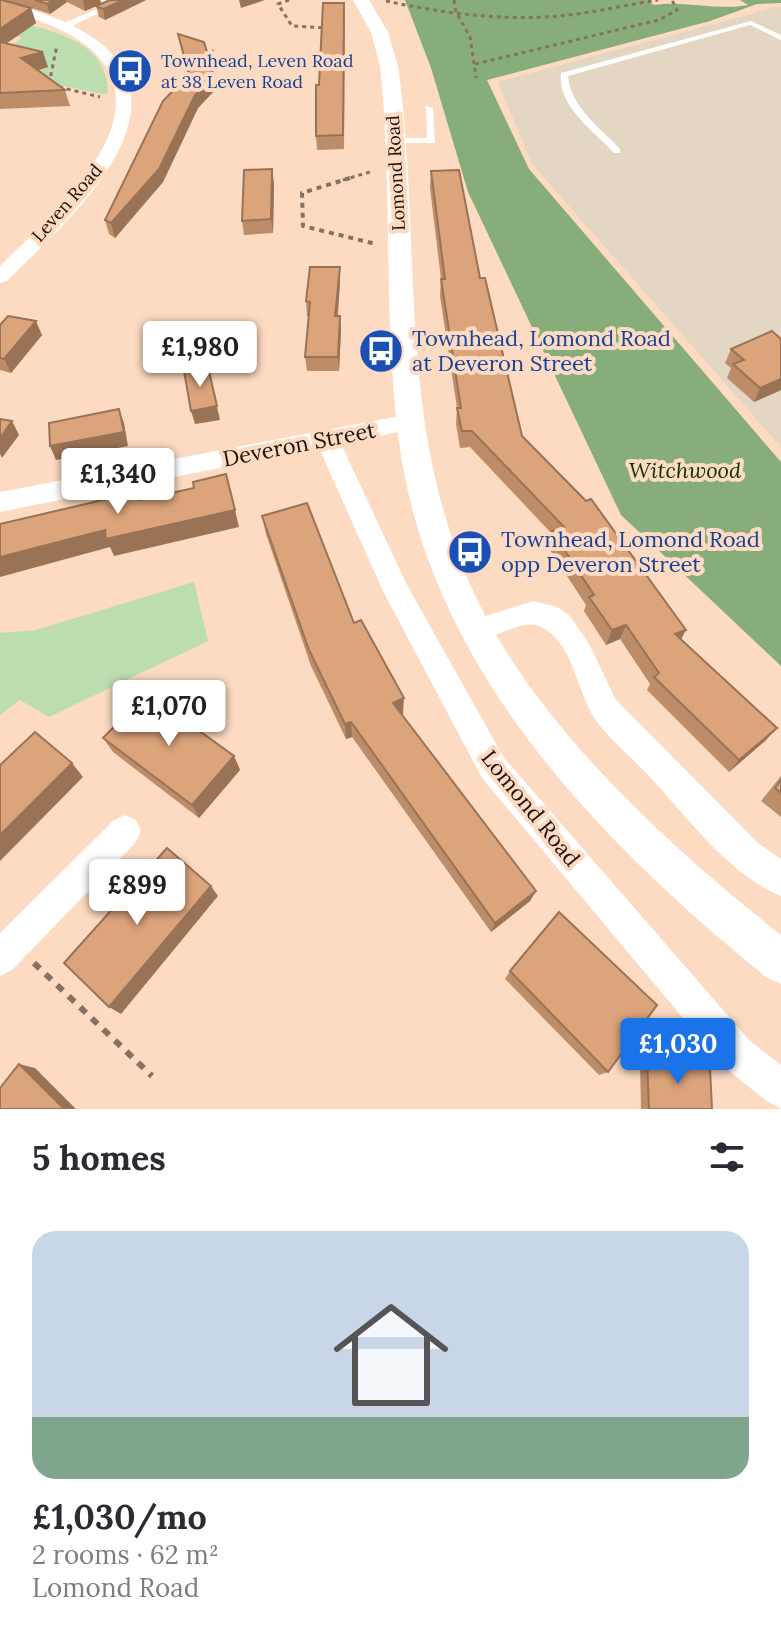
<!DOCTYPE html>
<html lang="en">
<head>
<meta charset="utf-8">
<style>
	:root { --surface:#fff; --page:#f2f2f3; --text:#2b2b33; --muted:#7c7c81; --line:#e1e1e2; --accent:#1a73e8 }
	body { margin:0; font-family:Lora,serif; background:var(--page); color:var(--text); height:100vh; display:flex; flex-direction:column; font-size:30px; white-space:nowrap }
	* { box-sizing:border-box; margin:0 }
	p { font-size:26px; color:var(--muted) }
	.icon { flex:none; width:44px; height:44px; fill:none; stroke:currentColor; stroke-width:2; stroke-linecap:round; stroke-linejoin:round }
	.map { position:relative; height:1109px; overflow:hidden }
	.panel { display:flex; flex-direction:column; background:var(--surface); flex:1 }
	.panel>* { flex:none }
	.price { position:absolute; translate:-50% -68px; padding:0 18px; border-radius:8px; background:#fff; color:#222; font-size:26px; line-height:52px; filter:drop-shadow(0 2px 4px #0008) }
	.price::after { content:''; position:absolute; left:50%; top:48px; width:24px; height:18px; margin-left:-12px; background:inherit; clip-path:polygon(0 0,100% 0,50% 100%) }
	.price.selected { background:var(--accent); color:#fff }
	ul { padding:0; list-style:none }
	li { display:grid; align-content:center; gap:16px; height:424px; padding:0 32px }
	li+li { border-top:2px solid var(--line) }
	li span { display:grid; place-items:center; height:248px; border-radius:24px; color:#555 }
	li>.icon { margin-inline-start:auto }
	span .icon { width:144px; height:144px; fill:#fffc; stroke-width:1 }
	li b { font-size:34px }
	h2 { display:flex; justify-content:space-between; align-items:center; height:96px; padding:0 32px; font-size:34px }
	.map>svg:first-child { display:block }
	.industrial { fill:#e3d6c3 }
	.green { fill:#bbddb0 }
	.forest { fill:#87ae7a }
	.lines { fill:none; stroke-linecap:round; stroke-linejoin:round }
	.path-far2 { stroke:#877161; stroke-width:3; stroke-dasharray:4 4; stroke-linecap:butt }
	.path-far1 { stroke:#877161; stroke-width:4; stroke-dasharray:5 5; stroke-linecap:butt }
	.path { stroke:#877161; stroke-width:6; stroke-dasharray:8 8; stroke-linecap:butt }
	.service { fill:#fff; fill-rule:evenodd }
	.minor { fill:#fff; fill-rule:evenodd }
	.tertiary { fill:#fff; fill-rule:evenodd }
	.wall { fill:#bd8d6a }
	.shaded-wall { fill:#9a7356 }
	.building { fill:#dca47b; stroke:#9a7356; stroke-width:2 }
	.labels { text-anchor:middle; stroke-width:8; stroke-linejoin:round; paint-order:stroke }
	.far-transit-label { font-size:18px; fill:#164399; stroke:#fcdbc2; text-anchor:start }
	.far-street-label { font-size:18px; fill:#1e120a; stroke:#fcdbc2 }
	.transit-label { font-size:22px; fill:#164399; stroke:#fcdbc2; text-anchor:start }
	.street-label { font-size:22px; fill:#1e120a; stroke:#fcdbc2 }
	.park-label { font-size:22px; font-style:italic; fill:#0f3600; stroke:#fcdbc2 }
</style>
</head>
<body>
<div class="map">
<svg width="781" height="1109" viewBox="0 0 781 1109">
	<rect width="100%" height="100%" fill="#fcdbc2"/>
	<path class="industrial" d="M781 6V447L532 164 498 82Z"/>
	<g class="green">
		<path d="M13 19C52 33 107 39 108 92L102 94 44 82 39 67 13 45 22 38 17 36 29 27Z"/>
		<path d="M194 582 208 641 49 717 20 700 0 715V633L36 630Z"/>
	</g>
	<path class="forest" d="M405 0H646L654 5C684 0 716 11 748 5L740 0H781V3L757 4 710 21 487 80 529 169 781 462V666L621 515 468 192 431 68Z"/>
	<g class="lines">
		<g class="path-far2">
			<path d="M289 0 278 4 292 26 329 28"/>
			<path d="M454 0 456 12 470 37 476 78"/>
			<path d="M386 1C442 13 502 21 559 16 592 13 625 5 658 0"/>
			<path d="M475 64 659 20 677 10 672 0"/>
			<path d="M49 84 57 45"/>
			<path d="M59 87 100 97"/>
			<path d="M343 180 373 171"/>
		</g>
		<path class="path-far1" d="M350 178 302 193 303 226 376 244"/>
		<path class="path" d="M34 963 152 1076"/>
		<g class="service">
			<path d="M99 0H110L118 4 68 28H62V24L108 4Z"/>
			<path d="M751 21 781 35V40L750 25 568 76C571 108 600 127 620 149V153H614C594 131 557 106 561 73Z"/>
			<path d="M426 106 433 108 435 143H391L390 141 394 138H427Z"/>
		</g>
		<g class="minor">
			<path d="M0 2C110 26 177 79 95 188 69 222 37 251 7 281L0 283V266C29 237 60 210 84 177 156 82 97 31 0 10Z"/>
			<path d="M410 414 418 416 422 422 418 428 341 444 407 585 504 758 750 1041 781 1065V1108L768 1102 724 1067 482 778 383 591 319 448 0 512V492Z"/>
			<path d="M534 601 557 607 569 615 588 642 616 700 758 843 781 859V896C726 873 686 815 646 773 629 755 608 738 595 719 577 692 574 647 545 629 521 613 494 646 469 637L465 629 469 621Z"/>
			<path d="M125 815 136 820 141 831 136 842 12 970 0 976V933L114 820Z"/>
		</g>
		<path class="tertiary" d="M353 0H369L388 32 398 66C414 179 408 296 423 410 430 464 443 517 463 568 521 712 661 840 781 935V984L766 977C595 838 426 664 398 435 383 312 393 188 380 66L371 32Z"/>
	</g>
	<g class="wall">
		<path d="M0 0 30 8 4 0H100L101 4 85 11 67 2 50 14 31 8 36 23 6 43 48 67 38 70 65 90 70 106 0 109Z"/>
		<path d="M110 0H146L105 20 99 17 96 6Z"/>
		<path d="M345 16 344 149 317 150 316 136 319 85Z"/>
		<path d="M178 34 208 55 213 50 215 64 212 72 215 90 198 108 163 182 115 238 109 234 105 220 188 75Z"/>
		<path d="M431 171 480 278 522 436 681 639 777 728 765 741 729 772 647 690 650 684 620 639 606 645 584 611 586 605 548 547 552 534 470 447 460 448 456 424 457 408 440 296 441 279 430 188Z"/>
		<path d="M274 183 273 233 244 235 242 221Z"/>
		<path d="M340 267V282L338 316 341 330 339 371H307L305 357 309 316H307L306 301Z"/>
		<path d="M0 325 42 335 11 373 0 370Z"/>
		<path d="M781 339V390L754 402 727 378 731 368 725 363 731 349Z"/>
		<path d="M262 516 354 623 403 714 402 715 536 891 530 901 491 932 352 737 346 739 311 666 266 534Z"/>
		<path d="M103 738 234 756 240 770 199 818 113 752Z"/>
		<path d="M781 776V817L761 801Z"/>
		<path d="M510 971 608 1072 599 1075 505 979Z"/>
		<path d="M647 1058 712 1109H641L640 1061Z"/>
	</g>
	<g class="shaded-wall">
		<path d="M53 0H66L67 2 50 14 47 4Z"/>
		<path d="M84 0H100L101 4 85 11 83 0Z"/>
		<path d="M123 0H146L105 20 103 9Z"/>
		<path d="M239 0H265L241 8Z"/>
		<path d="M31 8 36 23 0 48V29Z"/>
		<path d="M213 50 215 64 212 72 210 59Z"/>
		<path d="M43 52 48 67 26 74 21 58Z"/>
		<path d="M213 76 215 90 198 108 163 182 115 238 111 223 195 95Z"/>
		<path d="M272 169 274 183 273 233 271 219Z"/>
		<path d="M340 267V282L336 330 335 316Z"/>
		<path d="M340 316 341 330 339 371 338 357Z"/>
		<path d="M36 321 42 335 11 373 4 359Z"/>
		<path d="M208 367 220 420 195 424 191 411Z"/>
		<path d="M781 379V390L754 402 760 388Z"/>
		<path d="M119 409 124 423 128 446 56 460 50 446Z"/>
		<path d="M12 421 19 435 2 458 0 454V438Z"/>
		<path d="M235 510 239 527 114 556 110 547 0 577V557L105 530Z"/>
		<path d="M626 625 620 639 606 645 612 630Z"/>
		<path d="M686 630 678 645 675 634Z"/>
		<path d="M404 698 403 714 393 718V703Z"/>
		<path d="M351 722 352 737 346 739 345 724Z"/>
		<path d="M777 728 765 741 729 772 739 760Z"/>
		<path d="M234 756 240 770 199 818 192 805Z"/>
		<path d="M72 763 83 777 0 861V835Z"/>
		<path d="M211 886 218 896 121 1014 109 1007Z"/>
		<path d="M536 891 530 901 491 932 495 923Z"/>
		<path d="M19 1064 35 1068 76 1109H64Z"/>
	</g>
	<g class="building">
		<path d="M0 0H2L31 8 0 29Z"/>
		<path d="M35 0H53L47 4Z"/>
		<path d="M110 0H123L103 9 96 6Z"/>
		<path d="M323 3H344L343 135 316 136V85H319Z"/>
		<path d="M178 34 204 42 208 55 213 50 210 59 213 76 195 95 159 169 111 223 105 220 163 101 189 74Z"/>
		<path d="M0 42 43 52 21 58 65 90 0 93Z"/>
		<path d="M272 169 271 219 242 221 244 170Z"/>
		<path d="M459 170 480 278H485L522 436 586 501 591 499 686 630 675 634 777 728 739 760 654 677 659 673 626 625 612 630 589 597 594 595 552 531 564 527 472 431H462L457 408H461L441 279H445L431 171Z"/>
		<path d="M310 267H340L335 316H340L338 357H305L310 302 306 301Z"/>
		<path d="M8 316 36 321 4 359 0 358V325Z"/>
		<path d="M772 331 781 339V379L760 388 733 364 744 360 731 349Z"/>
		<path d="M208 367 217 406 191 411 184 371Z"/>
		<path d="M119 409 124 432 50 446 49 423Z"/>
		<path d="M0 419 12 421 0 438Z"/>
		<path d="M226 474 235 510 106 539 105 530 0 557V524L137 492 139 500 194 488 193 482Z"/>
		<path d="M307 503 354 623 361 620 404 698 393 703 536 891 495 923 351 722 345 724 309 650 262 516Z"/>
		<path d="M147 693 234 756 192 805 103 738Z"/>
		<path d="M35 732 72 763 0 835V765Z"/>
		<path d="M781 780V793L775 788Z"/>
		<path d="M167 848 211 886 109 1007 64 963Z"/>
		<path d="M559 912 657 1005 608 1072 510 971Z"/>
		<path d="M647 1058 710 1068 712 1109H649Z"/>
		<path d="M19 1064 64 1109H0V1088Z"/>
	</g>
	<defs>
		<g id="bus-disc" transform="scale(2.3)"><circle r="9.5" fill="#1a4fb4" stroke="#fcdbc2"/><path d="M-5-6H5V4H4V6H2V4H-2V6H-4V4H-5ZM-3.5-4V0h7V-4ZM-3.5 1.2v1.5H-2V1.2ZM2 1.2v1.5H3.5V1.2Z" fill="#fff"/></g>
	</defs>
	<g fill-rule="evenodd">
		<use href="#bus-disc" x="130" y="71"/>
		<use href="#bus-disc" x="381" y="351"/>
		<use href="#bus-disc" x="470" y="552"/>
	</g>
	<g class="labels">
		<g class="far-transit-label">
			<text x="161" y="67">Townhead, Leven Road<tspan x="161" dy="21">at 38 Leven Road</tspan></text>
		</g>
		<g class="far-street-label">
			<text transform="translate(396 173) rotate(-93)" y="6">Lomond Road</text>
			<text transform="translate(67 203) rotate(-49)" y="6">Leven Road</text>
		</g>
		<g class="transit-label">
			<text x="412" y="346">Townhead, Lomond Road<tspan x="412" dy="25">at Deveron Street</tspan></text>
			<text x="501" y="547">Townhead, Lomond Road<tspan x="501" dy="25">opp Deveron Street</tspan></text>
		</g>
		<g class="street-label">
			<text transform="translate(299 444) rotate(-11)" y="8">Deveron Street</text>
			<text transform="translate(531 808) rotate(51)" y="8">Lomond Road</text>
		</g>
		<g class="park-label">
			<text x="685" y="478">Witchwood</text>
		</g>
	</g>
</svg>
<b class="price" style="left:200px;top:389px">£1,980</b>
<b class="price" style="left:118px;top:516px">£1,340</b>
<b class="price" style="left:169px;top:748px">£1,070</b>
<b class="price" style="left:137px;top:927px">£899</b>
<b class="price selected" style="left:678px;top:1086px">£1,030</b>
</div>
<section class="panel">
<h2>5 homes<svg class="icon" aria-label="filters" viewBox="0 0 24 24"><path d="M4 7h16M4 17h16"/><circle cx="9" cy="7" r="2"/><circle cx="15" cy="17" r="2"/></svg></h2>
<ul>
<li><span style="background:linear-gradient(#c9d6e8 75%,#7fa58c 0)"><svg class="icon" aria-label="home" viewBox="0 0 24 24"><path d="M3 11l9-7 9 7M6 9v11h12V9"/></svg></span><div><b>£1,030/mo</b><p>2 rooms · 62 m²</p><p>Lomond Road</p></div></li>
</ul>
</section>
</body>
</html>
